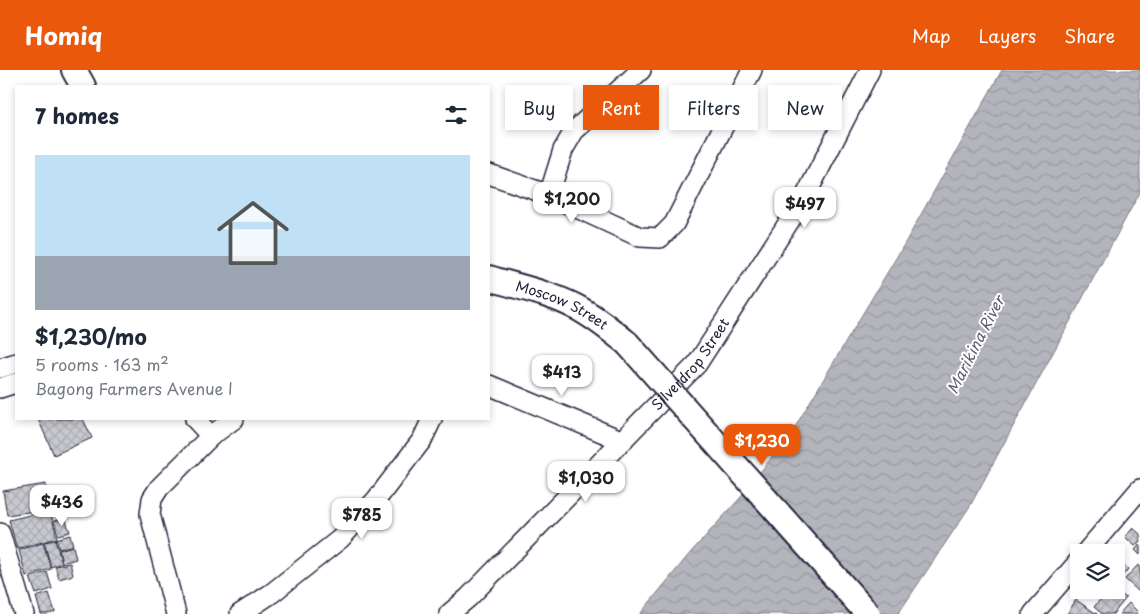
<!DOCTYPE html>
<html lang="en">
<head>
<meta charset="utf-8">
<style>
	:root { --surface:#fff; --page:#f6f6f7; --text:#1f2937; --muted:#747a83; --line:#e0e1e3; --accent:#ea580c }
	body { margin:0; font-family:"Playpen Sans",sans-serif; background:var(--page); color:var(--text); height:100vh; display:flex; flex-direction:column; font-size:19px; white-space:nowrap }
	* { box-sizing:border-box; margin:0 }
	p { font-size:16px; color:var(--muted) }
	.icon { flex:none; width:28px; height:28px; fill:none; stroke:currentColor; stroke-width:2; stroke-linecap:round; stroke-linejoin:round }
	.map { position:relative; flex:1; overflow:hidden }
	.panel { position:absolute; left:15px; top:15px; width:475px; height:335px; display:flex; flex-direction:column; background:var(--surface); border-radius:0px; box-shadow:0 2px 8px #0003 }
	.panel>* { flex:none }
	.banner { position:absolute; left:505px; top:15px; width:475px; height:45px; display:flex; gap:10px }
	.buttons { position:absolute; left:1070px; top:474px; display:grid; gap:10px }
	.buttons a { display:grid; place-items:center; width:55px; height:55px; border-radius:0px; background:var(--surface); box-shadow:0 2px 8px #0003; font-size:25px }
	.price { position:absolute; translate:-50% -42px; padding:0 11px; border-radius:10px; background:#fff; color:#222; font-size:16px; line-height:32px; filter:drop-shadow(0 1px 2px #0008) }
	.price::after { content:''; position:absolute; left:50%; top:30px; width:15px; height:11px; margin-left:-8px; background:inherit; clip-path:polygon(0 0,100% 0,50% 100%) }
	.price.active { background:var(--accent); color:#fff }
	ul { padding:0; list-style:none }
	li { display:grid; align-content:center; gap:10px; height:265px; padding:0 20px }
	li+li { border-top:1px solid var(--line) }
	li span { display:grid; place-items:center; height:155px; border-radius:0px; color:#555 }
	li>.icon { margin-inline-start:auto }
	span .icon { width:90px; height:90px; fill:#fffc; stroke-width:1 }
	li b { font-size:21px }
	h2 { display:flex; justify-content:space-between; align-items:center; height:60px; padding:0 20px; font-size:21px }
	.tag { padding:0 18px; border-radius:0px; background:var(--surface); box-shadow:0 2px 8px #0003; font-size:18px; line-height:45px }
	.tag.active { background:var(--accent); color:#fff }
	header { display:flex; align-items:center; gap:30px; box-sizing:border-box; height:70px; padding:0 25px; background:var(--accent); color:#fff }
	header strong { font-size:24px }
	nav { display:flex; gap:28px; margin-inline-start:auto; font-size:18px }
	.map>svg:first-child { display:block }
	.water { fill:url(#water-waves); stroke:#7a7a88 }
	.building { fill:url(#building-cross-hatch); stroke:#22223b }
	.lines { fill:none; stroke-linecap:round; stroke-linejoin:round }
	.minor-casing { stroke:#22223b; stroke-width:22 }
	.tertiary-casing { stroke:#22223b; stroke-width:28 }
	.minor { stroke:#fff; stroke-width:19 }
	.tertiary { stroke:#fff; stroke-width:24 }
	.tertiary-bridge-casing { stroke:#22223b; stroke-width:28; stroke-linecap:butt }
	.tertiary-bridge { stroke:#fff; stroke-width:24 }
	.labels { text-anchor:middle; stroke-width:4; stroke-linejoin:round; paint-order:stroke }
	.street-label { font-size:14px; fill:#22223b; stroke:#fff }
	.water-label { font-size:15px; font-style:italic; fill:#5c5c6f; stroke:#fff }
</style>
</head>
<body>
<header>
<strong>Homiq</strong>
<nav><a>Map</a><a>Layers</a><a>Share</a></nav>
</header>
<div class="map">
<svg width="1140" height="544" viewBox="0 0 1140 544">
	<defs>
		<pattern id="water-waves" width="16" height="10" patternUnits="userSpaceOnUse" patternTransform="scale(1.25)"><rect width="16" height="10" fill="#b4b4bc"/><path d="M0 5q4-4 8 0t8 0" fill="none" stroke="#9a9aa2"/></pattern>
		<pattern id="building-cross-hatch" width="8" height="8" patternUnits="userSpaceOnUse" patternTransform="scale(1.25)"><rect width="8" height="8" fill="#c8c8cf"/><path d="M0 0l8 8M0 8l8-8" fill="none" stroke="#acacb3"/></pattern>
	</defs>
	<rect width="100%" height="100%" fill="#fff"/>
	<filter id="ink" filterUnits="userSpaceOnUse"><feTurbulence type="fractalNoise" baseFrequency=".02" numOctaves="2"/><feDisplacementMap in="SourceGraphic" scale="10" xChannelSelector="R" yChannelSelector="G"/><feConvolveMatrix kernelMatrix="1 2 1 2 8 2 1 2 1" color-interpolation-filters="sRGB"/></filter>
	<g filter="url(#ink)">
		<path class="water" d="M1002 0H1140V122L970 436 898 544H640L691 482 741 427 795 357 905 173Z"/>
		<g class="building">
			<path d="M38 349H83L92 368 54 385Z"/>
			<path d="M46 414 49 439 7 445 3 421Z"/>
			<path d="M50 440 57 468 17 479 9 450Z"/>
			<path d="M65 448 70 462 58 465 54 451Z"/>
			<path d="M1133 458 1140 464V471L1135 476 1125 467Z"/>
			<path d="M70 465 73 475 59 479 56 469Z"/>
			<path d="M55 470 62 493 51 497 44 472Z"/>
			<path d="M43 473 51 499 26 506 19 480Z"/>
			<path d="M1140 474V485L1135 480Z"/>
			<path d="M73 476 76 489 62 493 59 480Z"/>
			<path d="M1116 488 1128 499 1120 509 1116 506Z"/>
			<path d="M70 493 73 505 59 509 55 496Z"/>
			<path d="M1138 495 1140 496V518L1138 521 1125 509Z"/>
			<path d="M47 502 52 519 36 524 30 507Z"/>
			<path d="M1084 520H1101L1094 528Z"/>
			<path d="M1108 520H1116L1126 528 1113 544H1102L1094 537Z"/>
			<path d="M49 523 55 542 47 544H41L36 527Z"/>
			<path d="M1076 530 1097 544H1067Z"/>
			<path d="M1129 533 1138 542 1137 544H1119Z"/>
		</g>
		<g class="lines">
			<g class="minor-casing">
				<g id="minor">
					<path d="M489 104 549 125 640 167 660 168 674 154 752 0"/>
					<path d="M549 125 563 80 574 61 641 0"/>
					<path d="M0 298 16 293"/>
					<path d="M489 315 623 371"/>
					<path d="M0 318 16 313"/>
					<path d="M195 349 211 366"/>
					<path d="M0 463 24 544"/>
					<path d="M1086 482 1140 419"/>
					<path d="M176 544 150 444 152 429 159 418 211 366 234 349"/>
					<path d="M240 544 272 523 340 469 376 430 422 370 432 349"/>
					<path id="s1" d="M449 544 468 528 697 294 805 127 870 0"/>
					<path d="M1033 544 1079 491"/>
				</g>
			</g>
			<g class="tertiary-casing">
				<g id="tertiary">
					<path d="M74 0 83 16"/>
					<path id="s2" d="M489 208C518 217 549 223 576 237 595 247 611 260 627 273"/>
				</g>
			</g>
			<use href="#minor" class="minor"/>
			<use href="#tertiary" class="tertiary"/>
			<g class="tertiary-bridge-casing">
				<path id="tertiary-bridge" d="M627 273 868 544"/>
			</g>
			<use href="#tertiary-bridge" class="tertiary-bridge"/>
		</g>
	</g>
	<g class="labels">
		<g class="street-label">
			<text dy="5" stroke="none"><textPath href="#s2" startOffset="78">Moscow Street</textPath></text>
			<text dy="5" stroke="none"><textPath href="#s1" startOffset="348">Silverdrop Street</textPath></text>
		</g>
		<g class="water-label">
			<text transform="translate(976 275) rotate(-63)" y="5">Marikina River</text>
		</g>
	</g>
</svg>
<div class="buttons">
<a><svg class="icon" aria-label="layers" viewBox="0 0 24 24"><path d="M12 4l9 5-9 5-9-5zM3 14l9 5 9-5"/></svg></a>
</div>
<b class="price" style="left:572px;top:154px">$1,200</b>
<b class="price" style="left:805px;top:159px">$497</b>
<b class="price" style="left:562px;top:327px">$413</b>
<b class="price active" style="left:762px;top:396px">$1,230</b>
<b class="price" style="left:586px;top:433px">$1,030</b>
<b class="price" style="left:62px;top:457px">$436</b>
<b class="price" style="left:362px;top:470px">$785</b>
<div class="banner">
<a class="tag">Buy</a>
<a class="tag active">Rent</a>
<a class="tag">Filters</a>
<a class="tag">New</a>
</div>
<section class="panel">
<h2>7 homes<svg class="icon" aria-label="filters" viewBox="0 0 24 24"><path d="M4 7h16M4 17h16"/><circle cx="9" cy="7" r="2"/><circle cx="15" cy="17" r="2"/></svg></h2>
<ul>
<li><span style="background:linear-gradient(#bfe0f5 65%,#9aa5b1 0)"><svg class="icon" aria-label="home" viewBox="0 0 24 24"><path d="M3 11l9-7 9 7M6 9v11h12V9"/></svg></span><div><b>$1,230/mo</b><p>5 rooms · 163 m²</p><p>Bagong Farmers Avenue I</p></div></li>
</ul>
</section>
</div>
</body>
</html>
